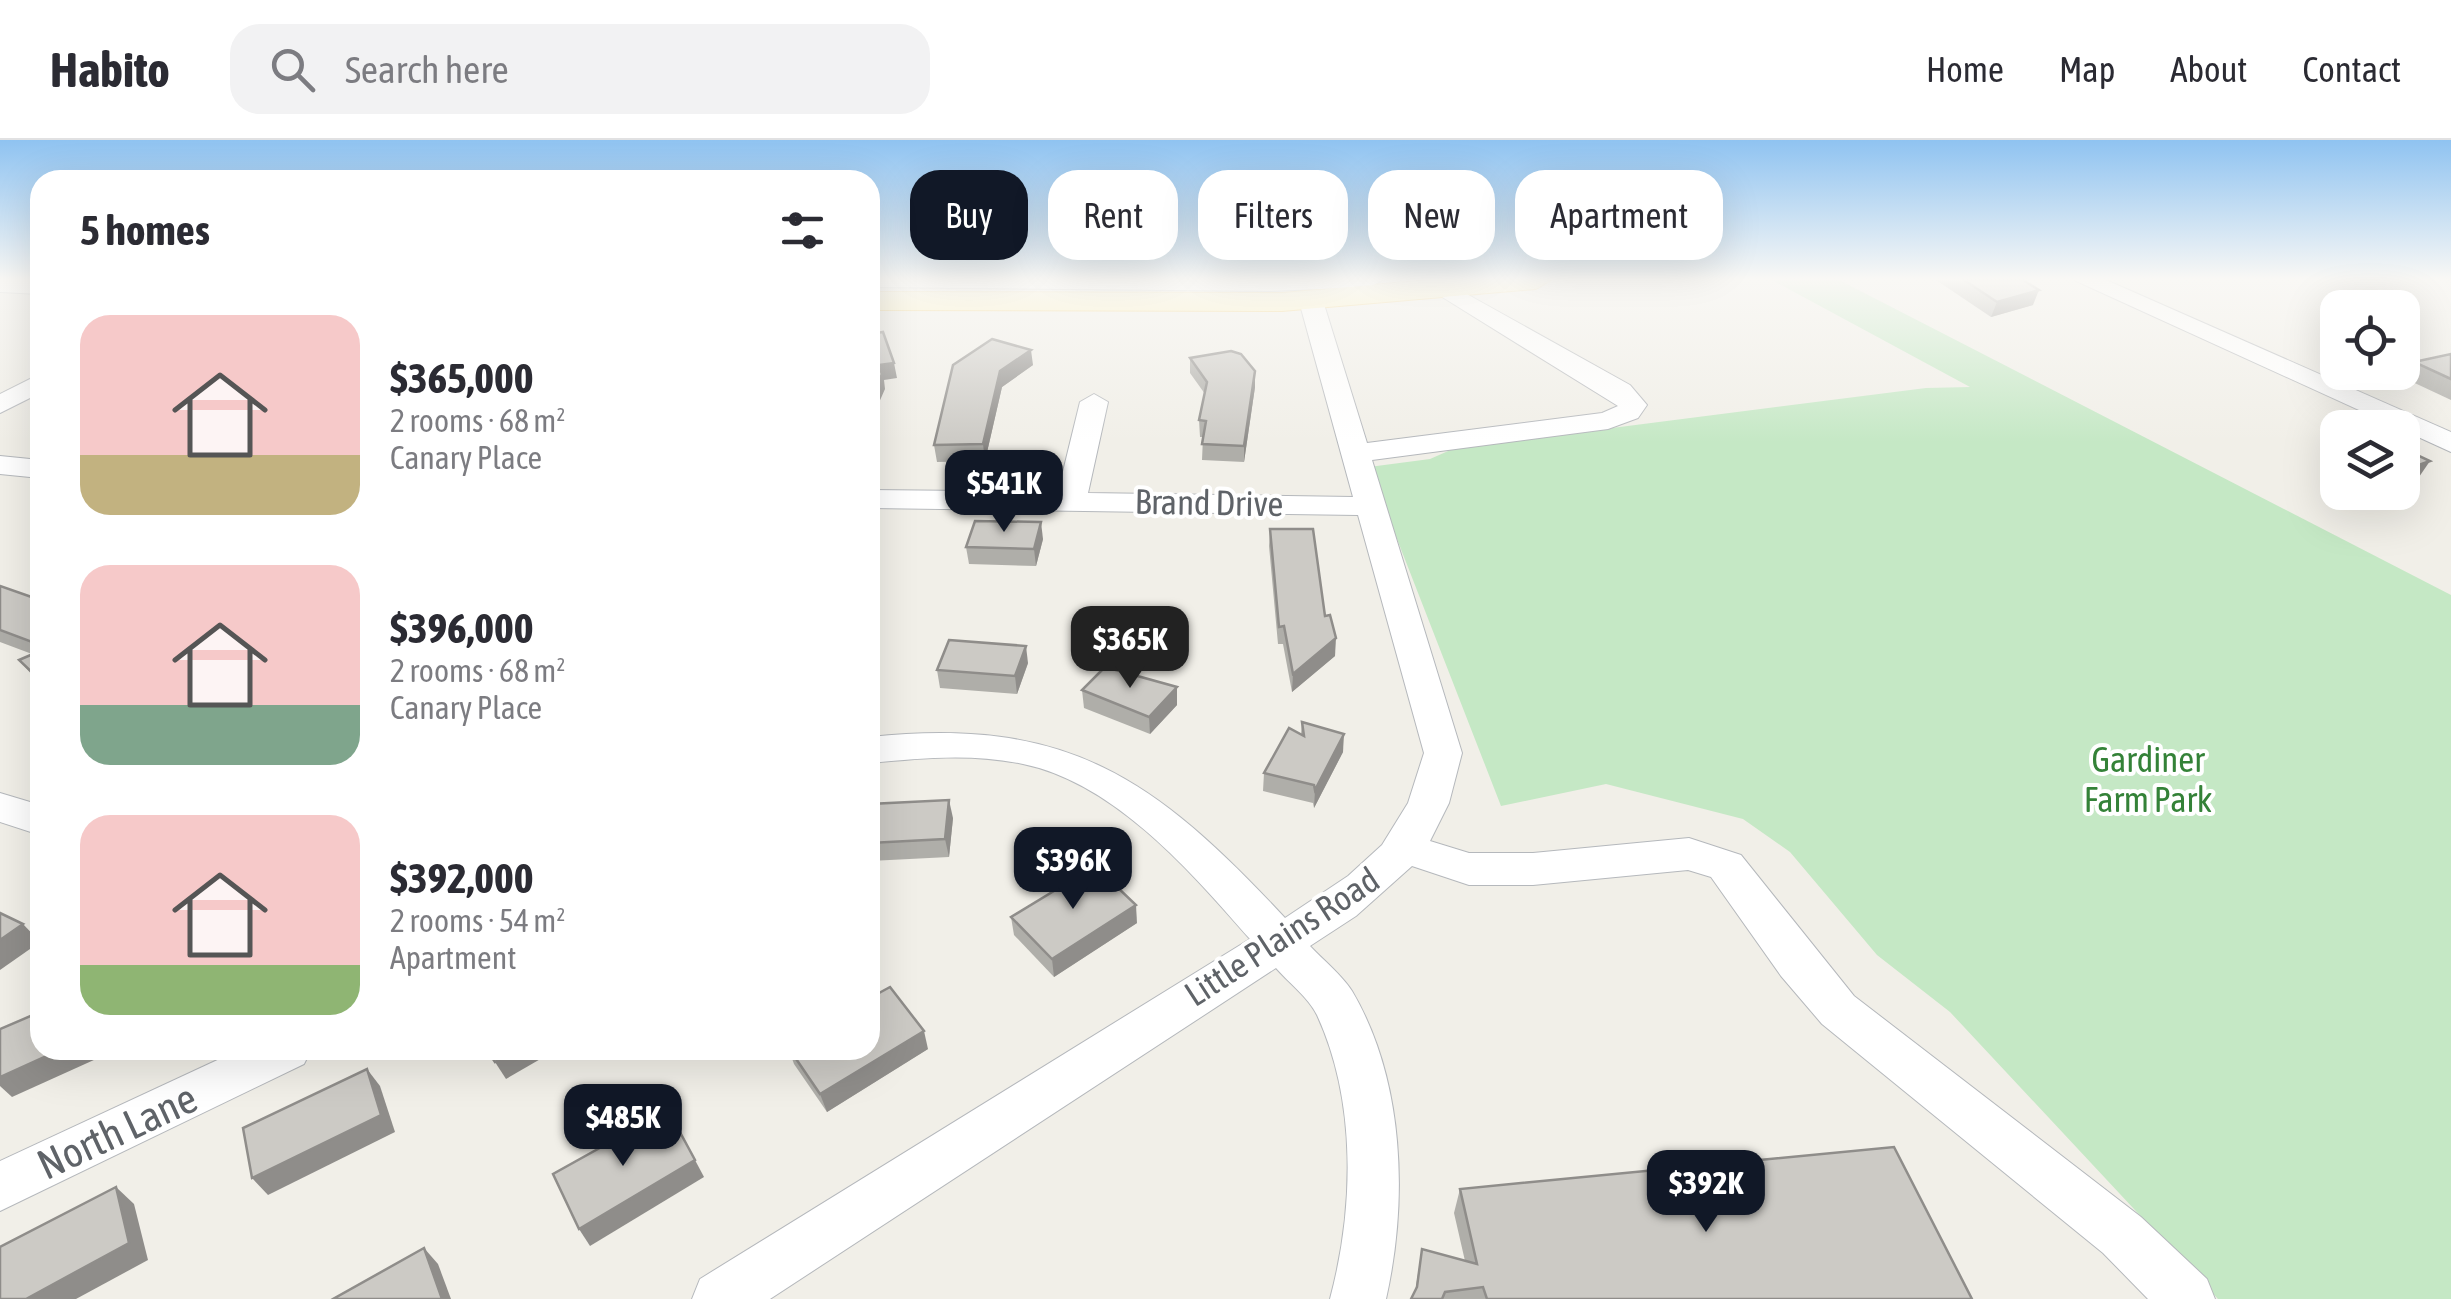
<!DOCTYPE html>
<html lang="en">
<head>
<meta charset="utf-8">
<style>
	:root { --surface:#fff; --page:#f2f2f3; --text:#2b2b33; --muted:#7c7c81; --line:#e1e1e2; --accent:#111827 }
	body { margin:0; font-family:"Asap Condensed",sans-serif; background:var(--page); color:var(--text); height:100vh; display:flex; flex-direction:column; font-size:38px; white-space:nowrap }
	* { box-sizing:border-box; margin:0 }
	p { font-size:32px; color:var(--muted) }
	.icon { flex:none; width:55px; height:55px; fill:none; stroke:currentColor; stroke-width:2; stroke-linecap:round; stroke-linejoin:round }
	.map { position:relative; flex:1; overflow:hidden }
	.panel { position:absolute; left:30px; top:30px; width:850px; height:890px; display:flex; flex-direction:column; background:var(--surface); border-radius:30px; box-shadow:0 10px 40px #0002 }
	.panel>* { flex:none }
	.guide { position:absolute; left:910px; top:30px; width:950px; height:90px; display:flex; gap:20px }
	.controls { position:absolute; left:2320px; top:150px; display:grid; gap:20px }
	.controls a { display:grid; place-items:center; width:100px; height:100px; border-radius:20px; background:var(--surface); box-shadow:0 10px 40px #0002; font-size:50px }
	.price { position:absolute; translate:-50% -85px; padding:0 22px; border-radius:20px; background:var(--accent); color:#fff; font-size:32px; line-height:65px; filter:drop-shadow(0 2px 5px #0008) }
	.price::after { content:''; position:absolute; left:50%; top:60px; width:30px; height:22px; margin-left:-15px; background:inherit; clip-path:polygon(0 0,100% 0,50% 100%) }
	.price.selected { background:#222; color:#fff }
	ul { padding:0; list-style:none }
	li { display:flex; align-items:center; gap:30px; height:250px; padding:0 50px }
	li span { display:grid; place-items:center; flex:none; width:280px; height:200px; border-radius:30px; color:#555 }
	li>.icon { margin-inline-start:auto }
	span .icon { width:120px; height:120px; fill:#fffc; stroke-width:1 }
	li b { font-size:42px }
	h2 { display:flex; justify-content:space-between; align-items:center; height:120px; padding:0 50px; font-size:42px }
	.tag { padding:0 35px; border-radius:30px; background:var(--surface); box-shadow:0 10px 40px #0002; font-size:35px; line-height:90px }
	.tag.selected { background:var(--accent); color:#fff }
	header { display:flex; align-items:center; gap:60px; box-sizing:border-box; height:140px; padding:0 50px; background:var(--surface); border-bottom:2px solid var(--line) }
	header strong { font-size:48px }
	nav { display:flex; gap:55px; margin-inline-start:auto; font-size:35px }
	.search { width:700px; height:90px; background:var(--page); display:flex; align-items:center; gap:25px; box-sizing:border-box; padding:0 35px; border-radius:30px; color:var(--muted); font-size:38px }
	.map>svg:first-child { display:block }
	.green { fill:#c5e8c5 }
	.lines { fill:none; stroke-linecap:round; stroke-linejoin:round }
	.minor-casing { stroke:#b5b8bc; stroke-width:2 }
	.major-casing { stroke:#f2c960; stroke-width:2 }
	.minor { fill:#fff; fill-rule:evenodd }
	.major { fill:#fff2af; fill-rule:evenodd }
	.wall { fill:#afaea9 }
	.shaded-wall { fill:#8f8d8a }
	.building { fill:#cccac5; stroke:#8f8d8a; stroke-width:2.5 }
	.labels { text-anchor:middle; stroke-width:8; stroke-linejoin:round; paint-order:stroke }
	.street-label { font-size:35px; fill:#5f6368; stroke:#fff }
	.park-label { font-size:35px; fill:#348238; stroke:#fff }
	.near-street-label { font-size:42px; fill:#5f6368; stroke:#fff }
</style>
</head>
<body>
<header>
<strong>Habito</strong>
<div class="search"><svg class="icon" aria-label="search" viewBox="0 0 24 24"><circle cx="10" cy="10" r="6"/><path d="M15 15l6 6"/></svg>Search here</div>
<nav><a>Home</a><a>Map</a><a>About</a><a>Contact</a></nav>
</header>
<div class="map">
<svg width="2451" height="1159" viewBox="0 0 2451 1159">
	<rect width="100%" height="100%" fill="#f1efe8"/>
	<path class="green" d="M1772 140H1839L2451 455V1159H2218L1950 872 1877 815 1790 712 1743 679 1606 644 1501 666 1369 327 1430 319 1455 308 1926 248 1970 247Z"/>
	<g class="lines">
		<g class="minor-casing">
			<g id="minor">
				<path d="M0 140H40V154L0 152Z"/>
				<path d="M870 140H1382L1370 147 1271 151 870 147Z"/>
				<path d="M2074 140H2106L2451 292V312Z"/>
				<path d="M1447 143 1630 245 1647 265 1638 278 1608 289 1372 320 1462 613 1449 663 1430 701 1469 713H1533L1689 698 1741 715 1854 856 2141 1077 2207 1139 2215 1159H2148L2103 1113 1822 884 1781 836 1711 737 1688 730 1533 745H1469L1412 726 1356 776 1310 806C1324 821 1341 834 1352 851 1405 941 1408 1061 1386 1159H1330C1354 1069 1357 962 1317 875 1308 857 1289 843 1276 828L770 1159H692L700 1139 1250 799C1191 732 1115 643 1023 624 972 613 921 618 870 623V597C1067 576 1155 638 1285 778L1348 736 1382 705 1408 663 1424 613 1358 375 870 368V350L1058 352 1080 262 1094 254 1108 262 1088 353 1353 357 1299 161 1311 154 1323 161 1367 303 1602 273 1618 266 1439 155 1435 150Z"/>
				<path d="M40 234V253L0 273V254Z"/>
				<path d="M0 316 40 320V338L0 334Z"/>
				<path d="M0 653 40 665V695L0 682Z"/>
				<path d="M239 910H311L304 924 0 1071V1021Z"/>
			</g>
		</g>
		<g class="major-casing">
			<path id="major" d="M1428 140H1551L1536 149 1282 171 870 170V152L1282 153Z"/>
		</g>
		<use href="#minor" class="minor"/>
		<use href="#major" class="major"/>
	</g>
	<g class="wall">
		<path d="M1936 140H2023L2033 165 1991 177Z"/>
		<path d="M2451 214V260L2404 238 2414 222Z"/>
		<path d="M1190 218 1255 247 1244 322 1202 320 1203 297H1200L1199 280 1205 254 1190 233Z"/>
		<path d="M953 225H1033L1002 247 985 321 937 322 934 305Z"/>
		<path d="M1270 389 1325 476 1335 516 1292 552 1283 504H1278L1269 406Z"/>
		<path d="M1043 399 1036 426 969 424 966 407Z"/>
		<path d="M0 446 40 460V544L19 520 32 514 0 502Z"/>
		<path d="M1028 523 1017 554 940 548 937 530Z"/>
		<path d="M1082 550 1177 565 1150 594 1084 568Z"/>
		<path d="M1302 582 1343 612 1314 668 1313 663 1263 651 1264 633 1301 594Z"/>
		<path d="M870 664 953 678 949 717 870 721Z"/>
		<path d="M1011 777 1137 783 1054 837 1014 795Z"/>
		<path d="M928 909 827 972 794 924 789 910Z"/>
		<path d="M1460 1049 1972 1159H1411L1415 1152 1422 1109 1465 1121 1454 1073Z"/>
	</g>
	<g class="shaded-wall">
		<path d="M2039 150 2033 165 1991 177 1997 162Z"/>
		<path d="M1031 210 1033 225 1002 247 985 321 983 304 1000 231Z"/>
		<path d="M894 223 897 238 884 240 885 249 870 283V261L879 225Z"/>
		<path d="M1255 231V247L1244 322V306Z"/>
		<path d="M2430 321 2419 337 2402 343V331Z"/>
		<path d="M1041 382 1043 399 1036 426 1034 409Z"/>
		<path d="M1336 498 1335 516 1292 552 1293 534Z"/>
		<path d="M1026 506 1028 523 1017 554 1015 536Z"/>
		<path d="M1177 547V565L1150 594 1149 577Z"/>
		<path d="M1344 594 1343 612 1314 668 1315 650Z"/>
		<path d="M949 660 953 678 949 717 945 699Z"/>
		<path d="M1136 765 1137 783 1054 837 1052 819Z"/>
		<path d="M23 784 40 802 0 830V800Z"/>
		<path d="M924 891 928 909 827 972 820 954Z"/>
		<path d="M60 910H116L12 957 0 946V937Z"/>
		<path d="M515 910H556L506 939 495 922Z"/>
		<path d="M367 929 380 946 395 992 268 1055 252 1038Z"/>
		<path d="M695 1020 704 1037 590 1106 579 1089Z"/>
		<path d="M116 1047 134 1064 148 1120 76 1159H26Z"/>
		<path d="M424 1108 438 1124 451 1159H442Z"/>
	</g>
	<g class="building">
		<path d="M1964 140H2023L2039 150 1997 162Z"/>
		<path d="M883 192 894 223 879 225 882 234 870 261V194Z"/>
		<path d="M992 199 1031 210 1000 231 983 304 934 305 953 225Z"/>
		<path d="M1231 211 1241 214 1255 231 1244 306 1202 304 1206 281 1199 280 1207 242 1190 218Z"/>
		<path d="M2451 214V239L2414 222Z"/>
		<path d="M2402 308 2430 321 2402 331Z"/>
		<path d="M975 381 1041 382 1034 409 966 407Z"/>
		<path d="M1270 389H1313L1325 476 1330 475 1336 498 1293 534 1284 486 1279 487Z"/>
		<path d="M0 446 40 460V505L0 490Z"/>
		<path d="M949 500 1026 506 1015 536 937 530Z"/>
		<path d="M40 511V540L19 520Z"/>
		<path d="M1105 527 1177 547 1149 577 1082 550Z"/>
		<path d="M1302 582 1344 594 1315 650 1314 645 1264 633 1289 588 1304 596Z"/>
		<path d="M949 660 945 699 870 703V664Z"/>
		<path d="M1095 726 1136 765 1052 819 1011 777Z"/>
		<path d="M0 773 23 784 0 800Z"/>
		<path d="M890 847 924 891 820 954 790 910H870V858Z"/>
		<path d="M40 872V910H60L0 937V889Z"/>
		<path d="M487 910H515L495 922Z"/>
		<path d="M367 929 381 975 252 1038 243 988Z"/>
		<path d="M668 970 695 1020 579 1089 553 1034Z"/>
		<path d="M1894 1007 1972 1159H1487L1483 1147 1445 1152 1442 1159H1411L1417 1147 1422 1109 1477 1124 1460 1049Z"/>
		<path d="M116 1047 129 1103 26 1159H0V1107Z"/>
		<path d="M424 1108 442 1159H333Z"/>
	</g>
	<linearGradient id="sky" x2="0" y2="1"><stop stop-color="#8fc3f1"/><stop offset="0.46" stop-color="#f9f8f5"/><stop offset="1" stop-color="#f9f8f5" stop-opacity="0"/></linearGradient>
	<rect width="2451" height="302" fill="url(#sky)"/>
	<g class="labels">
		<g class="street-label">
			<text transform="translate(1209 363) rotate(1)" y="12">Brand Drive</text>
			<text transform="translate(1282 797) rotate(-33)" y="12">Little Plains Road</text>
		</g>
		<g class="park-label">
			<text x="2148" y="632">Gardiner<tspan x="2148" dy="40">Farm Park</tspan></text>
		</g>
		<g class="near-street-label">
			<text transform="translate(117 991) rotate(-25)" y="15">North Lane</text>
		</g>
	</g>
</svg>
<div class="controls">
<a><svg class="icon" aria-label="locate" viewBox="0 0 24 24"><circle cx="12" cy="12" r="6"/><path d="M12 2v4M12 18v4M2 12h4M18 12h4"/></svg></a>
<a><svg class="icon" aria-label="layers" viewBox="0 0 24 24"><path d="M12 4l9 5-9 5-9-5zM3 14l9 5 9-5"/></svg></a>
</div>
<b class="price" style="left:1004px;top:395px">$541K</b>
<b class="price selected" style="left:1130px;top:551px">$365K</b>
<b class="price" style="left:1073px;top:772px">$396K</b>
<b class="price" style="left:623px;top:1029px">$485K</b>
<b class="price" style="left:1706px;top:1095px">$392K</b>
<div class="guide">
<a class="tag selected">Buy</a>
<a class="tag">Rent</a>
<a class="tag">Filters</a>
<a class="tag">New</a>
<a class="tag">Apartment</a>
</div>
<section class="panel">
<h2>5 homes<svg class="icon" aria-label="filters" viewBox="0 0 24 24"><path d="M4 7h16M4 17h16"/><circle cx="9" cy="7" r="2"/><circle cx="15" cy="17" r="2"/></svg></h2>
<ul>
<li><span style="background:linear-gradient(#f6c9c9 70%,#c2b280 0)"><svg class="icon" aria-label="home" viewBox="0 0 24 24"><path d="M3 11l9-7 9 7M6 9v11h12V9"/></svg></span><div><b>$365,000</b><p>2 rooms · 68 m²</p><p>Canary Place</p></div></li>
<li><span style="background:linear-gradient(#f6c9c9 70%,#7fa58c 0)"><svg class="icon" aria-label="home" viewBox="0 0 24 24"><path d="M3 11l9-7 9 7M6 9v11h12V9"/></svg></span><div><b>$396,000</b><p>2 rooms · 68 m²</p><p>Canary Place</p></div></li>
<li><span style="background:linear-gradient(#f6c9c9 75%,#8fb573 0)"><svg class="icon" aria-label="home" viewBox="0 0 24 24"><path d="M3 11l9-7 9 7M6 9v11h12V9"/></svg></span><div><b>$392,000</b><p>2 rooms · 54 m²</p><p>Apartment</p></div></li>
</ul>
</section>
</div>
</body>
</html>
